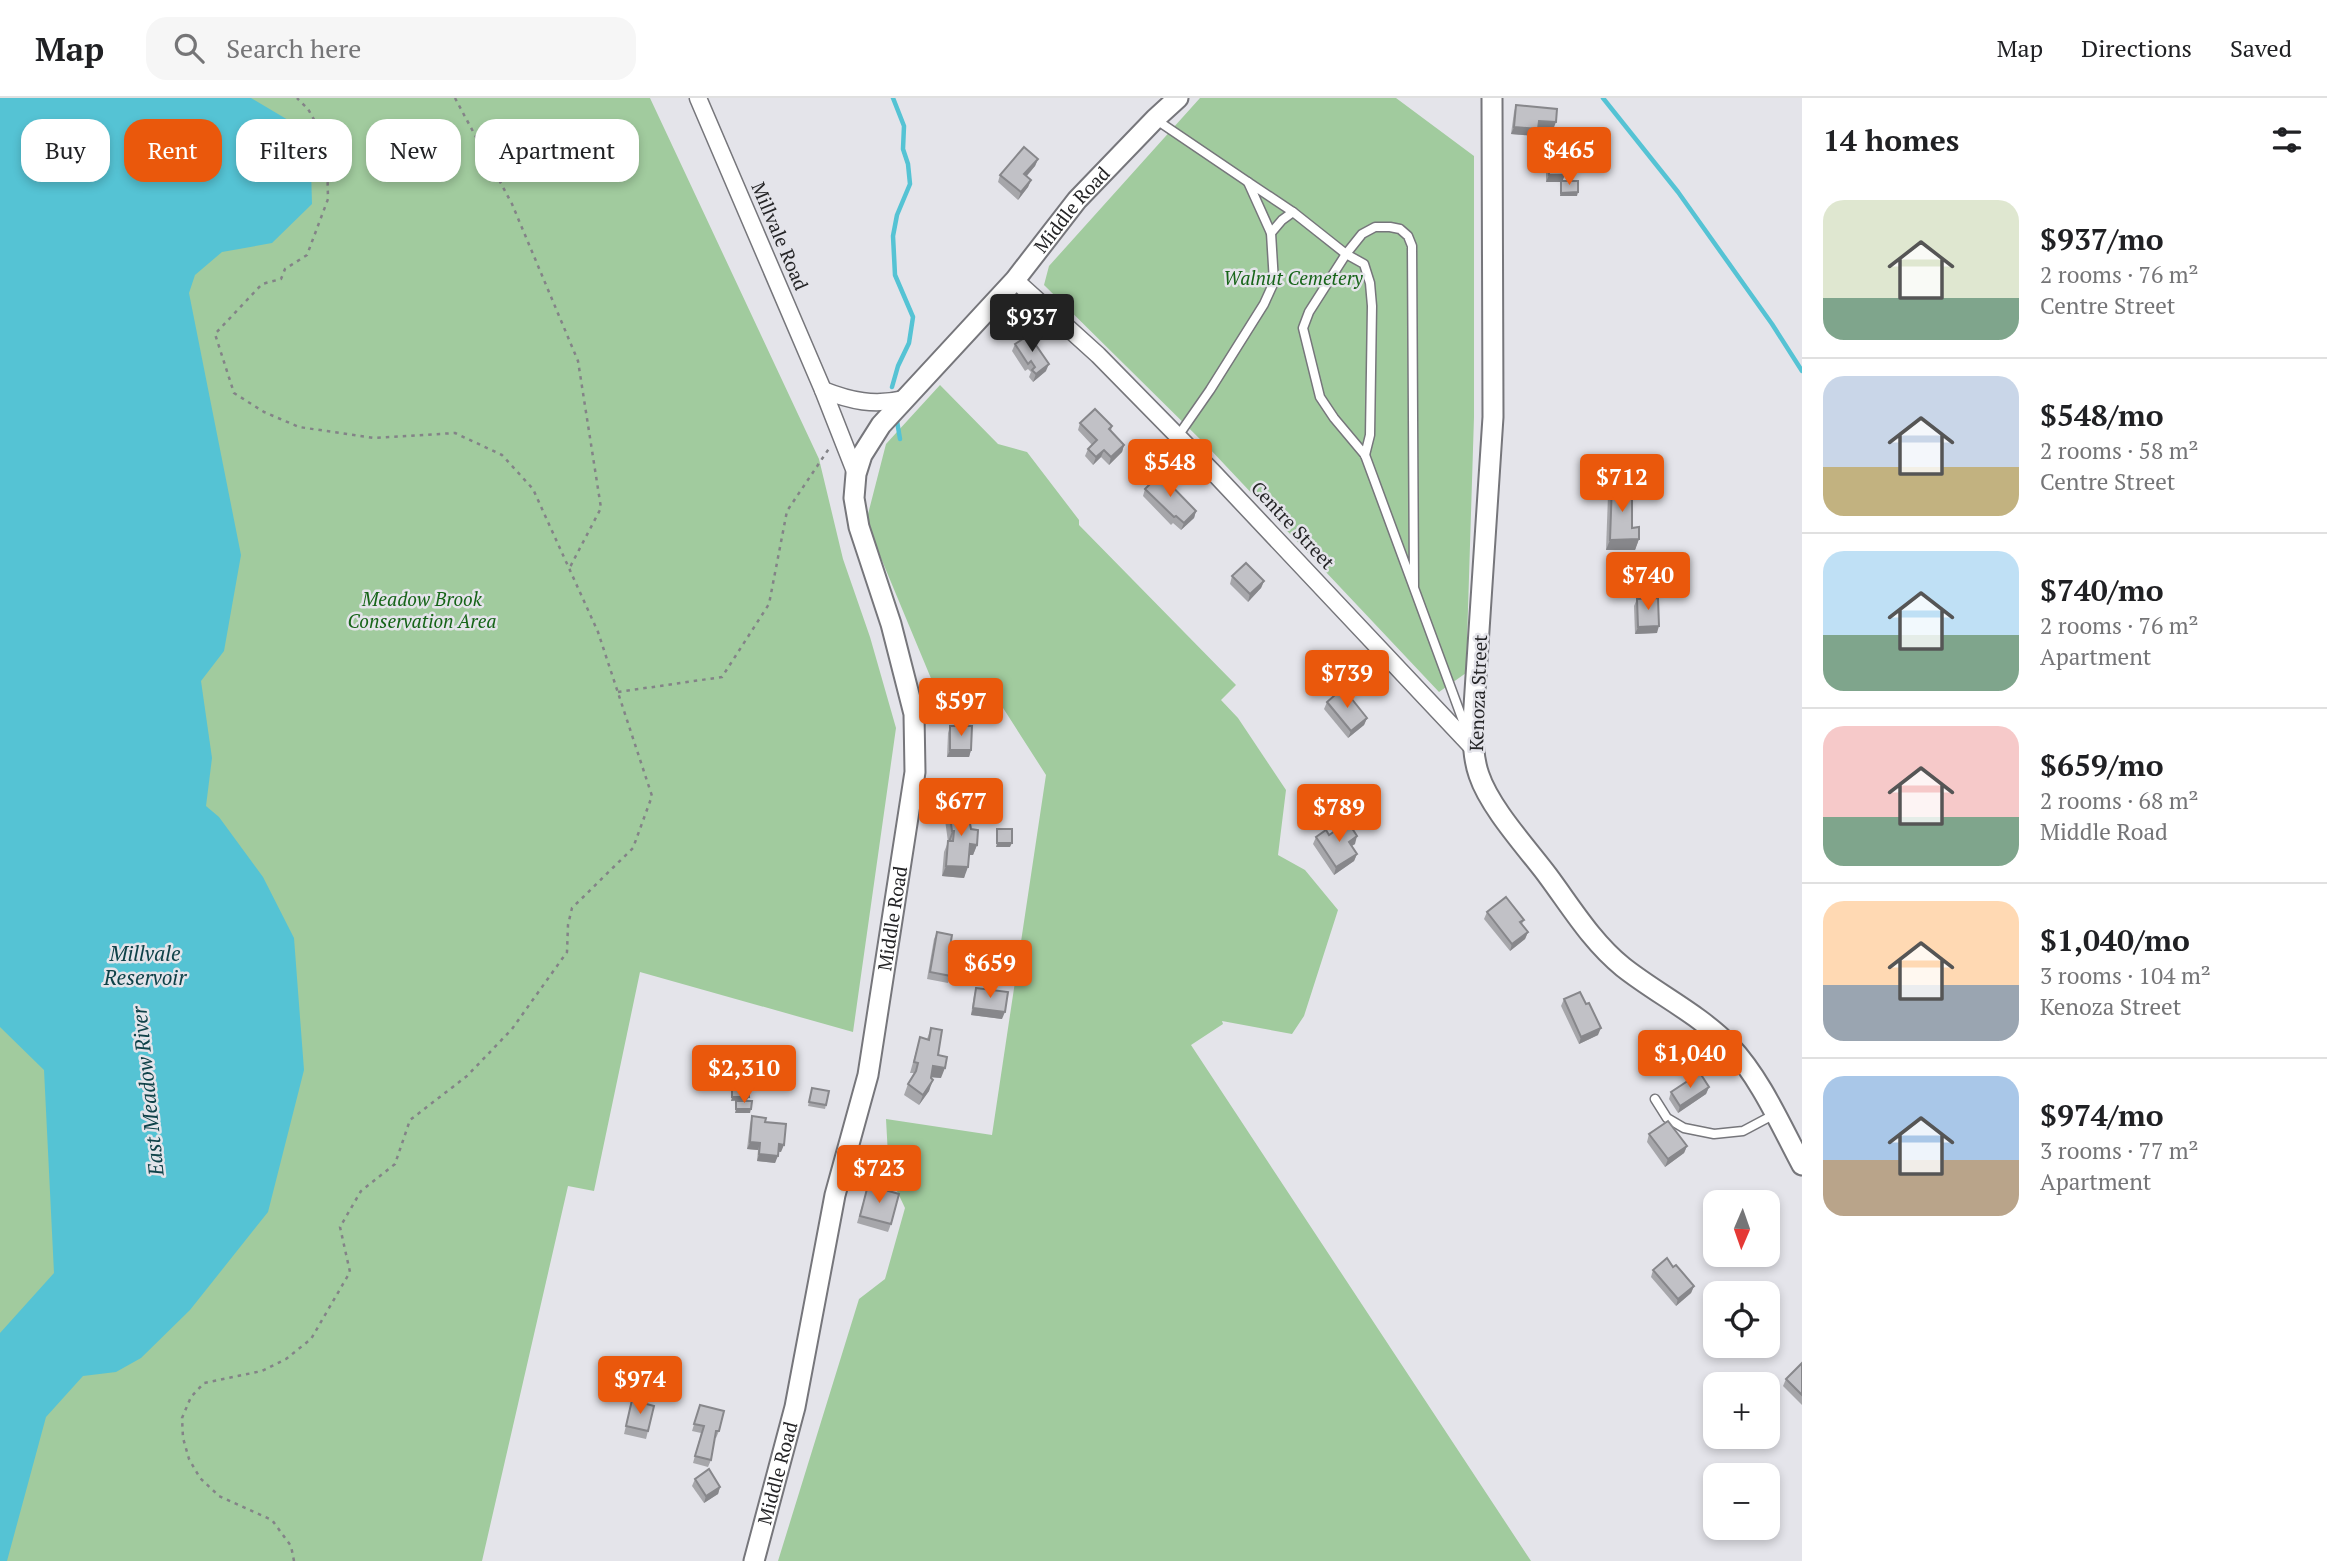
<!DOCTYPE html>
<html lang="en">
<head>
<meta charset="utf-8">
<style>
	:root { --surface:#fff; --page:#f6f6f6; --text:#202124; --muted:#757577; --line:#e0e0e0; --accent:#ea580c }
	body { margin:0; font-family:"PT Serif",serif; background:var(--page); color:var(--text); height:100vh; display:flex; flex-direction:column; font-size:26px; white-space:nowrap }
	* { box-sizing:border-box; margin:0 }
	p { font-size:23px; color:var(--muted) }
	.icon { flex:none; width:38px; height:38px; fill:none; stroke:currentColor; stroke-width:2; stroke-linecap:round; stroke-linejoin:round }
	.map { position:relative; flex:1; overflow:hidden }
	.side { display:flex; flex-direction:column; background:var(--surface); width:525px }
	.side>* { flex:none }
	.banner { position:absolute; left:21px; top:21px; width:665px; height:63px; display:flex; gap:14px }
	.needle { width:46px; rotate:182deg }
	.fabs { position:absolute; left:1703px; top:1092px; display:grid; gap:14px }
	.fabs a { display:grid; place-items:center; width:77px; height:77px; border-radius:14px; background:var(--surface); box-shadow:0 4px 10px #0003; font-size:35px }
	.price { position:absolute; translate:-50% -60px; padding:0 16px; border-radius:7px; background:var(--accent); color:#fff; font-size:23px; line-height:46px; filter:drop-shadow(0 2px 4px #0008) }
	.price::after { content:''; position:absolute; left:50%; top:42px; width:21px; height:16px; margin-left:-10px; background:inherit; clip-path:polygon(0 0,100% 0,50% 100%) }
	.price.on { background:#222; color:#fff }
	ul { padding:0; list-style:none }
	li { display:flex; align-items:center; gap:21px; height:175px; padding:0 21px }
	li+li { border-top:2px solid var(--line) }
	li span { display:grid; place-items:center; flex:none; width:196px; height:140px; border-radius:21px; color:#555 }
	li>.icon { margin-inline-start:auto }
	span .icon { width:84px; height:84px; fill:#fffc; stroke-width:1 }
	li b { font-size:30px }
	h2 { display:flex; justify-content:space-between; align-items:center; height:84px; padding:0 21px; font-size:30px }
	.tag { padding:0 24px; border-radius:21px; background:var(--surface); box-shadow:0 4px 10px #0003; font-size:24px; line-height:63px }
	.tag.on { background:var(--accent); color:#fff }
	header { display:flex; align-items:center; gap:42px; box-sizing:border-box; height:98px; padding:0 35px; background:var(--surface); border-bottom:2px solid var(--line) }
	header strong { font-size:33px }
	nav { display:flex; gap:38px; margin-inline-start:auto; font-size:24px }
	.search { width:490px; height:63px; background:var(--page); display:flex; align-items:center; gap:18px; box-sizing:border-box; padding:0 24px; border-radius:21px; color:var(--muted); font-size:26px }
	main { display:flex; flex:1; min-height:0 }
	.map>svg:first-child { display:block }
	.green { fill:#a1cb9e }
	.water { fill:#55c3d4 }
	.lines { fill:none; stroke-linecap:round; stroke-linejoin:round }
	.stream { stroke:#55c3d4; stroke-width:4.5 }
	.service-casing { stroke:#76767b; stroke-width:11 }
	.minor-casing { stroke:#76767b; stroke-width:19 }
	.tertiary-casing { stroke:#76767b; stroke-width:23 }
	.path { stroke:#838387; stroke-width:2.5; stroke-dasharray:3.5 5; stroke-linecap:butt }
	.service { stroke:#fff; stroke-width:8 }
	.minor { stroke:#fff; stroke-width:16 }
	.tertiary { stroke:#fff; stroke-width:19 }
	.wall { fill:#a6a6aa }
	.shaded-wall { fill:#87878b }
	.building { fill:#c1c1c6; stroke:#87878b; stroke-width:2 }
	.labels { text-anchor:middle; stroke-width:5; stroke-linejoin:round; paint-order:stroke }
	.street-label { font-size:19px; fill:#252527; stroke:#e4e4ea }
	.park-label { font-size:19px; font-style:italic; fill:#166418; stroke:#e4e4ea }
	.water-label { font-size:21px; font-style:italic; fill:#0e4148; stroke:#e4e4ea }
</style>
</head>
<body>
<header>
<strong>Map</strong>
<div class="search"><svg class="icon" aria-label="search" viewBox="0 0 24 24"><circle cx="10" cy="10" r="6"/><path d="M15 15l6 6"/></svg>Search here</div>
<nav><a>Map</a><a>Directions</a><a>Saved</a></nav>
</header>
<main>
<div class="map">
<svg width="1802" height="1463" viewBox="0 0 1802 1463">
	<rect width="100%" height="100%" fill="#e4e4ea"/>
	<g class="green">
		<path d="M0 0H650L819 361 843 461 870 539 896 630 853 934 640 874 594 1093 568 1088 482 1463H0Z"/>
		<path d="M1200 0H1396L1474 58V319L1466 575 1439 594 1208 349 1044 187 1049 168Z"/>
		<path d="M940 287 998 346 1027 354 1079 422V427L1236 587 1221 602 1238 620 1286 692 1278 757 1305 772 1338 812 1304 918 1292 936 1222 923 1223 926 1191 947 1531 1463H778L859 1201 885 1181 905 1110 889 1076 886 1021 992 1037 1046 677 996 599 935 590 866 424 886 346Z"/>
	</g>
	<path class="water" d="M0 0H251L310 35 312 106 272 145 222 154 195 177 189 195 241 457 224 553 201 583 212 660 206 708 219 719 263 779 294 840 304 972 268 1114 190 1212 141 1260 116 1274 83 1278 46 1319 7 1463H0V1235L54 1175 44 972 0 929Z"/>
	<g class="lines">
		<g class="stream">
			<path d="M1603 0 1678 94 1772 226 1802 273"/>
			<path d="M892 289 898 268 909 245 913 219 895 177 893 138 897 117 910 86 908 66 903 51 904 28 893 0"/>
			<path d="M897 323 900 341"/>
		</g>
		<g class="service-casing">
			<g id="service">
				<path d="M1155 21 1248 84"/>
				<path d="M1271 135 1282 122 1293 114"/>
				<path d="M1178 338 1210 292 1264 206 1274 184 1271 135 1248 84 1293 114 1346 156 1364 166 1370 185 1372 208 1370 337 1365 357"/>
				<path d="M1414 489 1412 148 1408 138 1400 131 1390 129H1375L1362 136 1346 156 1309 214 1303 230 1320 299 1334 320 1365 357 1466 631"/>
				<path d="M1655 1001 1667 1020 1684 1030 1714 1036 1743 1033 1775 1016"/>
			</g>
		</g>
		<g class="minor-casing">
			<g id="minor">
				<path d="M698 0 823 292 856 376"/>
				<path d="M1015 182 1098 257 1213 374 1473 650"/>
				<path d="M823 292C851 303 874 308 904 301"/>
			</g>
		</g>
		<g class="tertiary-casing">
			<g id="tertiary">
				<path d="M1492 0 1493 319 1473 624C1473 642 1473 660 1479 677 1490 710 1527 750 1548 778 1571 809 1592 844 1623 869 1657 896 1699 916 1730 948 1761 981 1781 1028 1802 1067"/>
				<path id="s1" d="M754 1463 795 1309 835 1097 868 977 915 674 914 616 891 526 859 429 854 400 856 376 862 357 881 327 1015 182 1077 102 1155 21 1178 0"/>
			</g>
		</g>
		<g class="path">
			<path d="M455 0 512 106 578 263 601 410 569 471"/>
			<path d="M618 594 722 579 769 506 787 413 830 349"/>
			<path d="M294 1463 291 1448 272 1422 219 1398 200 1380 189 1361 183 1340 182 1320 191 1299 204 1285 262 1273 286 1261 311 1241 350 1174 340 1129 361 1093 395 1066 410 1022 467 978 512 931 567 854 568 827 572 810 633 750 652 698 598 534 533 391 502 357 455 335 374 340 299 329 264 314 234 295 215 236 262 186 281 181 285 171 307 157 328 101 327 57 321 34 308 11 297 0"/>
		</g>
		<use href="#service" class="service"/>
		<use href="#minor" class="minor"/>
		<use href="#tertiary" class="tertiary"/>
	</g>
	<g class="wall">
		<path d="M1516 7 1553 32 1538 30 1535 38 1511 36 1514 14Z"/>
		<path d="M1549 33 1565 51 1569 68 1567 75H1565L1562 83 1577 98H1560V87L1561 84H1546V41Z"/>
		<path d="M1038 61 1035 68 1027 78 1031 82 1028 89 1018 102 998 84 1000 77Z"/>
		<path d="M1015 246 1046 273 1033 284 1029 279 1031 274 1028 271 1025 273 1012 253Z"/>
		<path d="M1080 325 1112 328 1111 333 1124 347 1122 354 1109 367 1101 359 1093 367 1085 358 1088 351 1092 347 1078 332Z"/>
		<path d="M1612 386 1639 441 1635 452H1606L1608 397Z"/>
		<path d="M1145 391 1196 413 1194 420 1181 432 1173 425 1171 427 1143 398Z"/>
		<path d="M1232 478 1264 483 1261 490 1248 504 1230 486Z"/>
		<path d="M1637 501 1657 535 1635 536 1634 508Z"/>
		<path d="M1327 604 1367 620 1364 627 1348 640 1324 611Z"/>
		<path d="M950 628 971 652 969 659H947L948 635Z"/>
		<path d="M949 711 971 731 977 747 973 757H969L964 780 942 778 944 754 948 744 945 722Z"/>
		<path d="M1316 739 1355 746 1352 748 1357 756 1354 763 1334 777 1313 746Z"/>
		<path d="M1487 814 1524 822 1522 826 1528 834 1525 841 1510 853 1484 821Z"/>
		<path d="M937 834 949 854 951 878 948 885 927 881 934 841Z"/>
		<path d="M976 890 1002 921 971 917 974 897Z"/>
		<path d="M1564 901 1586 906 1598 937 1579 946 1561 908Z"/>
		<path d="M931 930 938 957 941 980 931 979 929 993 919 1007 904 997 908 986 914 975H910L920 939 927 941Z"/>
		<path d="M1709 989 1706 996 1678 1015 1669 1001 1671 994Z"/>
		<path d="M812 990 826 1007 825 1011 808 1008Z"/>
		<path d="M752 1018 765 1024 781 1054H778L775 1065 757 1063 758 1052 747 1051 750 1026Z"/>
		<path d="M1649 1036 1687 1048 1684 1055 1665 1069 1647 1044Z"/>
		<path d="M868 1087 891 1126 888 1134 857 1125Z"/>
		<path d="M1673 1169 1694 1188 1691 1195 1676 1208 1651 1179 1653 1172Z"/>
		<path d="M1802 1265V1307L1783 1288 1786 1281Z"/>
		<path d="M632 1302 648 1333 646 1341 624 1336Z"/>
		<path d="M700 1307 719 1333 716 1340H715L711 1362 708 1369 693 1365 701 1335 692 1333Z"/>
		<path d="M695 1381 720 1389 718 1396 704 1405 692 1388Z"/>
	</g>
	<g class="shaded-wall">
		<path d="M1539 23 1556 24 1553 32 1536 30Z"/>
		<path d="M1514 29 1538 31 1535 38 1511 36Z"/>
		<path d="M1038 61 1035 68 1022 83 1024 76Z"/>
		<path d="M1565 67 1569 68 1567 75H1562Z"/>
		<path d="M1549 77H1565L1562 84H1546Z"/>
		<path d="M1031 82 1028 89 1018 102 1021 94Z"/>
		<path d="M1578 94 1577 98H1560L1561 95Z"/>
		<path d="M1049 266 1046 273 1033 284 1036 276Z"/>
		<path d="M1124 347 1122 354 1109 367 1111 359Z"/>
		<path d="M1104 352 1101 359 1093 367 1096 359Z"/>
		<path d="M1196 413 1194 420 1181 432 1184 425Z"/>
		<path d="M1639 441 1635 452H1606L1610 442Z"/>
		<path d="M1264 483 1261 490 1248 504 1250 496Z"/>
		<path d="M1659 528 1657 535 1635 536 1638 529Z"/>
		<path d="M1367 620 1364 627 1348 640 1351 633Z"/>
		<path d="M950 652H971L969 659H947Z"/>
		<path d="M952 733H954L950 744H948Z"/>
		<path d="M1357 738 1355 746 1346 751 1349 744Z"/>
		<path d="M997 745H1012L1010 749H996Z"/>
		<path d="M970 746 977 747 973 757H967Z"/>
		<path d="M1357 756 1354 763 1334 777 1336 769Z"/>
		<path d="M946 768 968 769 964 780 942 778Z"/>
		<path d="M1528 834 1525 841 1510 853 1512 846Z"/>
		<path d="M973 910 1005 914 1002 921 971 917Z"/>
		<path d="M1601 930 1598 937 1579 946 1581 939Z"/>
		<path d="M933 968 945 970 941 980 929 979Z"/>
		<path d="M933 982 929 993 919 1007 923 997Z"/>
		<path d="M1709 989 1706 996 1678 1015 1680 1008Z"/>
		<path d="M732 999H749L747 1002 731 1003Z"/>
		<path d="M736 1011H751L750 1015H735Z"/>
		<path d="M750 1044 760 1045 758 1052 747 1051Z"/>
		<path d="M779 1046 784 1047 781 1054 776 1053Z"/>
		<path d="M1687 1048 1684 1055 1665 1069 1668 1061Z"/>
		<path d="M759 1056 778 1058 775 1065 757 1063Z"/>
		<path d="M1694 1188 1691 1195 1676 1208 1678 1201Z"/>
		<path d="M720 1389 718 1396 704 1405 706 1398Z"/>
	</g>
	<g class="building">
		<path d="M1516 7 1557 11 1556 24 1539 23 1538 31 1514 29Z"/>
		<path d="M1549 33H1565V51H1569V68L1565 67V77H1549Z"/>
		<path d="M1024 49 1038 61 1024 76 1031 82 1021 94 1000 77Z"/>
		<path d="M1561 83H1578V94L1561 95Z"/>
		<path d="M1029 237 1049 266 1036 276 1032 272 1035 269 1031 263 1028 266 1015 246Z"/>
		<path d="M1095 311 1112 328 1109 331 1124 347 1111 359 1104 352 1096 359 1088 351 1097 342 1080 325Z"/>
		<path d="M1160 376 1196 413 1184 425 1176 418 1174 419 1145 391Z"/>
		<path d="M1612 386H1632V430L1639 429V441L1610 442Z"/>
		<path d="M1246 465 1264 483 1250 496 1232 478Z"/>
		<path d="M1658 500 1659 528 1638 529 1637 501Z"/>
		<path d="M1343 590 1367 620 1351 633 1327 604Z"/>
		<path d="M950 628H972L971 652H950Z"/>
		<path d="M967 709 971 731 978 732 977 747 970 746 968 769 946 768 948 743H953L954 733H952L949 711Z"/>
		<path d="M1348 724 1357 738 1349 744 1357 756 1336 769 1316 739 1326 732 1329 737Z"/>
		<rect x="997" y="731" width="15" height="14"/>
		<path d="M1506 799 1524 822 1520 824 1528 834 1512 846 1487 814Z"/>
		<path d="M937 834 952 837 949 854 955 855 951 878 930 874Z"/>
		<path d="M976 890 1008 894 1005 914 973 910Z"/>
		<path d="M1580 894 1586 906 1589 905 1601 930 1581 939 1564 901Z"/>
		<path d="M931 930 942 932 938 957 947 959 945 970 933 968 931 980 933 982 923 997 908 986 916 973 918 965 914 964 920 939 929 942Z"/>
		<path d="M1700 975 1709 989 1680 1008 1671 994Z"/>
		<path d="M732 990H748L749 999H732Z"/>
		<path d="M812 990 829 993 826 1007 809 1004Z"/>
		<path d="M736 1003H752L751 1011H736Z"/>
		<path d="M752 1018 766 1020 765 1024 786 1026 784 1047 779 1046 778 1058 759 1056 760 1045 750 1044Z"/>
		<path d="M1668 1023 1687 1048 1668 1061 1649 1036Z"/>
		<path d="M868 1087 899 1096 891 1126 860 1118Z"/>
		<path d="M1667 1160 1673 1169 1676 1167 1694 1188 1678 1201 1653 1172Z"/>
		<path d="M1802 1265V1297L1786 1281Z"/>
		<path d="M632 1302 654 1308 648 1333 626 1328Z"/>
		<path d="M700 1307 724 1313 719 1333H716L711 1362 695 1358 704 1328 694 1326Z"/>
		<path d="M709 1371 720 1389 706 1398 695 1381Z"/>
	</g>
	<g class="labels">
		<g class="street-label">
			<text dy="7" stroke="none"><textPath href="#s1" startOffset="1456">Middle Road</textPath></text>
			<text transform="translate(780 138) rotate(67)" y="7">Millvale Road</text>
			<text transform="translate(1293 427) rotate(47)" y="7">Centre Street</text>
			<text transform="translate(1478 595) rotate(-88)" y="7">Kenoza Street</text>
			<text dy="7" stroke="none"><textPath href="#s1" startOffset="658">Middle Road</textPath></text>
			<text dy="7" stroke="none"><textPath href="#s1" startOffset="91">Middle Road</textPath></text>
		</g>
		<g class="park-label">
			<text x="1293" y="187">Walnut Cemetery</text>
			<text x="422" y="508">Meadow Brook<tspan x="422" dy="22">Conservation Area</tspan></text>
		</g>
		<g class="water-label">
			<text x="145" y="863">Millvale<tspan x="145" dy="24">Reservoir</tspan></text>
			<text transform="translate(148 993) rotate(-96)" y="7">East Meadow River</text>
		</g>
	</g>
</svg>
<div class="fabs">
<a><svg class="needle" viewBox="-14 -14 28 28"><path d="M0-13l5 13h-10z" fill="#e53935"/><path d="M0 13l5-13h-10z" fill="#757577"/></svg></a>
<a><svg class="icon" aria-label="locate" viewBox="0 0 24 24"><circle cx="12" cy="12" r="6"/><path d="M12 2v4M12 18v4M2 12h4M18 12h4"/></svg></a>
<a>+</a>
<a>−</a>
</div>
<b class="price" style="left:1569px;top:89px">$465</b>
<b class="price on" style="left:1032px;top:256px">$937</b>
<b class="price" style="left:1170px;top:401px">$548</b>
<b class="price" style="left:1622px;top:416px">$712</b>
<b class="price" style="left:1648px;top:514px">$740</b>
<b class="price" style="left:1347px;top:612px">$739</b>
<b class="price" style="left:961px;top:640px">$597</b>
<b class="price" style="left:961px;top:740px">$677</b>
<b class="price" style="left:1339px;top:746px">$789</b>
<b class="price" style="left:990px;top:902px">$659</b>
<b class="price" style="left:1690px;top:992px">$1,040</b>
<b class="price" style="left:744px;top:1007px">$2,310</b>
<b class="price" style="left:879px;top:1107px">$723</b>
<b class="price" style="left:640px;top:1318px">$974</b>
<div class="banner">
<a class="tag">Buy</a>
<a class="tag on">Rent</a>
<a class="tag">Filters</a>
<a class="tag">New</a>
<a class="tag">Apartment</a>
</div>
</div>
<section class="side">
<h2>14 homes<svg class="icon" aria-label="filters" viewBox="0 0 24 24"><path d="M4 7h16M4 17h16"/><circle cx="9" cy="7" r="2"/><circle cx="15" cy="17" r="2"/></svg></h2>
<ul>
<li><span style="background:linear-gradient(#dfe7d0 70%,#7fa58c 0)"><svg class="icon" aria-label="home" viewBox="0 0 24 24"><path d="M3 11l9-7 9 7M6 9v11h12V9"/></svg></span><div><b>$937/mo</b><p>2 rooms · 76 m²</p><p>Centre Street</p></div></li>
<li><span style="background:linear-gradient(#c9d6e8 65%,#c2b280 0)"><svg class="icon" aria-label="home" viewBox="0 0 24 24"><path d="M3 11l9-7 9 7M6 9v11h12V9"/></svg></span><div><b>$548/mo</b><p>2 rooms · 58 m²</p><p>Centre Street</p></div></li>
<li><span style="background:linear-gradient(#bfe0f5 60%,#7fa58c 0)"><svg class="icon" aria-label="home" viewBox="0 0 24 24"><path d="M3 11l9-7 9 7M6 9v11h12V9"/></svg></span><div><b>$740/mo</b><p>2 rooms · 76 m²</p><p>Apartment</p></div></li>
<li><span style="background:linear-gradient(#f6c9c9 65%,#7fa58c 0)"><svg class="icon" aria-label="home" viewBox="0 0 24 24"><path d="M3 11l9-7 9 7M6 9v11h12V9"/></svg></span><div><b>$659/mo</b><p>2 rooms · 68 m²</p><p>Middle Road</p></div></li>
<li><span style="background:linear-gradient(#ffd9b3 60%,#9aa5b1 0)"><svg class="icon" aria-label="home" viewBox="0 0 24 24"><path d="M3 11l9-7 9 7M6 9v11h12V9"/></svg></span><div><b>$1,040/mo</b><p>3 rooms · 104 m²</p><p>Kenoza Street</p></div></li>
<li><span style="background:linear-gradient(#a9c7e8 60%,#b9a48a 0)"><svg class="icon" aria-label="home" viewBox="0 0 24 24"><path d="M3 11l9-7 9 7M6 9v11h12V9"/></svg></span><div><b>$974/mo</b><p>3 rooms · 77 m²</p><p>Apartment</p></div></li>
</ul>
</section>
</main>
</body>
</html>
